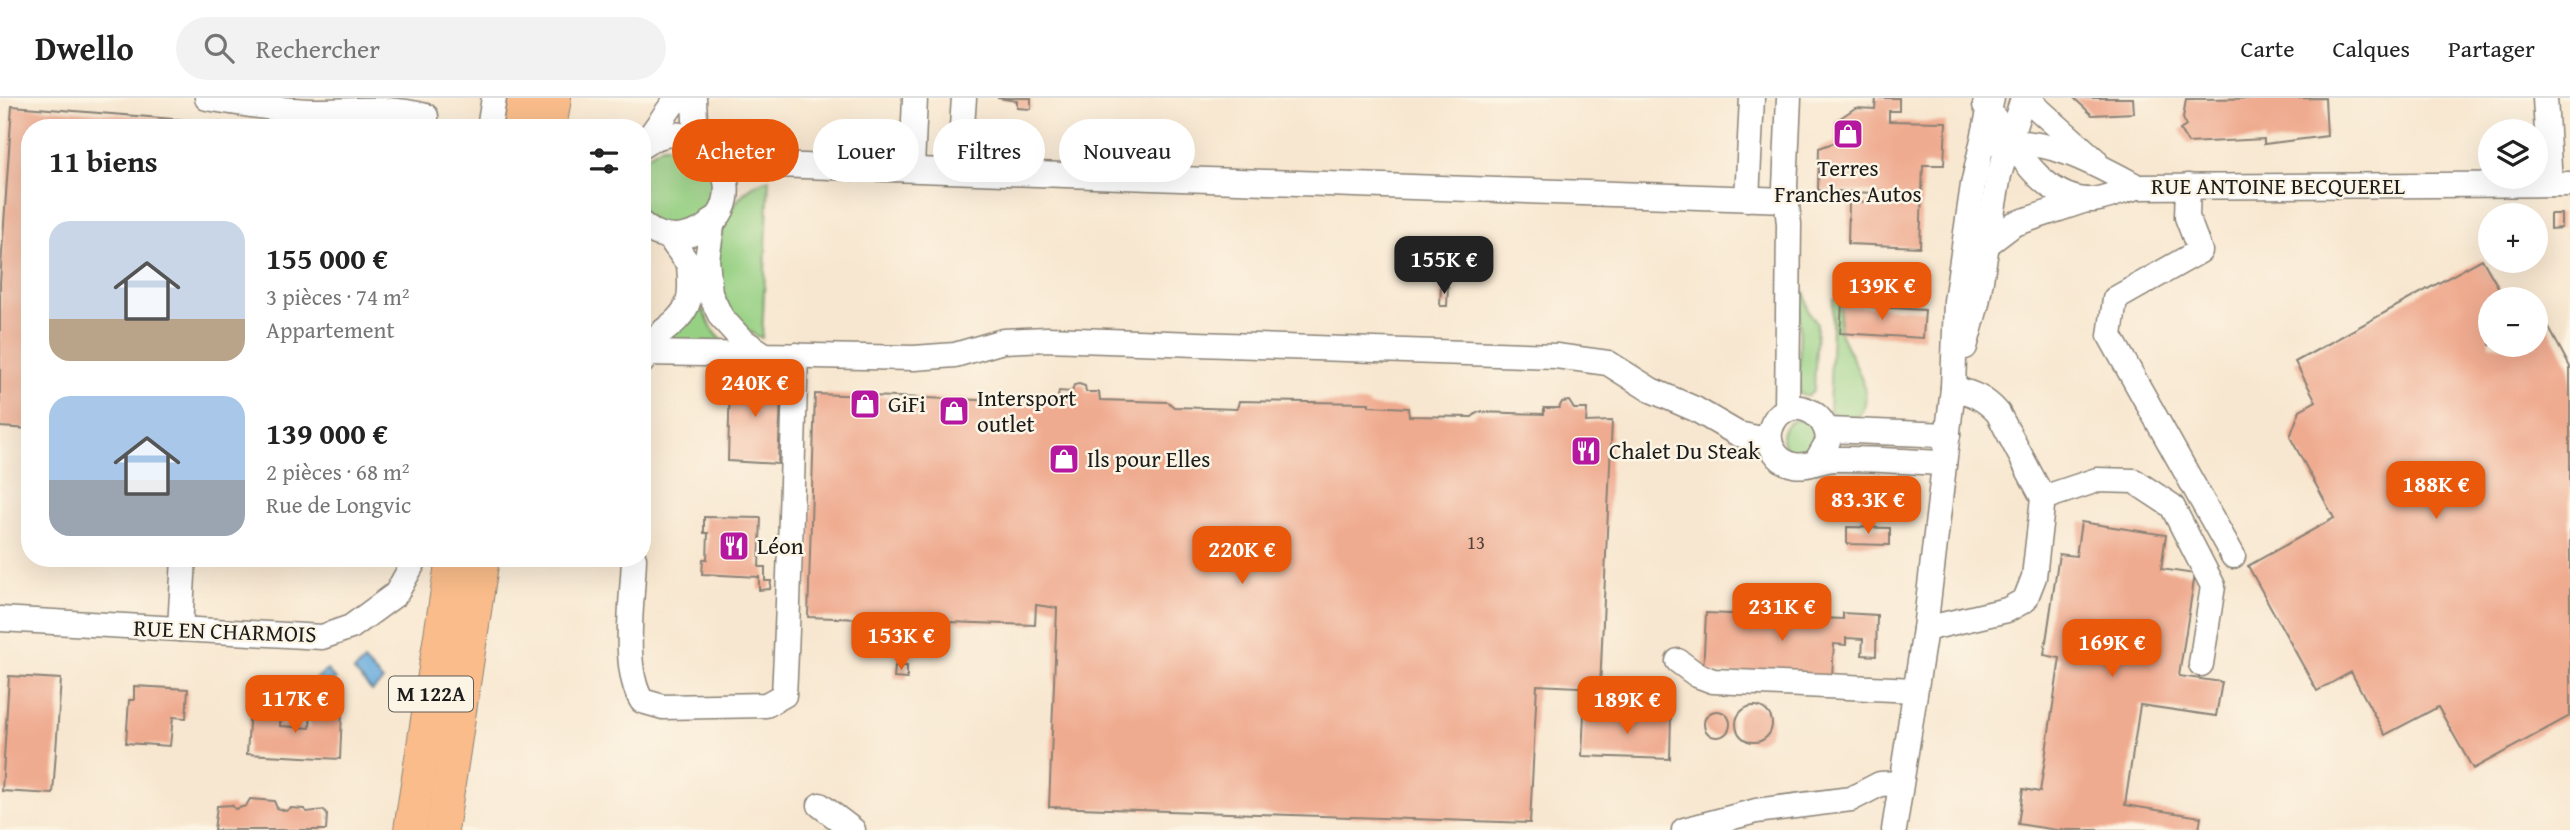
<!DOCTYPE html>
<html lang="fr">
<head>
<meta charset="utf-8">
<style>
	:root { --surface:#fff; --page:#f2f2f2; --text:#222; --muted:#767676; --line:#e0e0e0; --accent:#ea580c }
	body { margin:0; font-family:"Gentium Book Plus",serif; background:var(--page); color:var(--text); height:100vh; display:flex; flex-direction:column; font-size:26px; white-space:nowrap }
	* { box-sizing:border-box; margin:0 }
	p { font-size:23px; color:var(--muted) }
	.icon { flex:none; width:38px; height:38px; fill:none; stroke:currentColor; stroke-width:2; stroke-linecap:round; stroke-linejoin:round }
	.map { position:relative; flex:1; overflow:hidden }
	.side { position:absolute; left:21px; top:21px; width:630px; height:448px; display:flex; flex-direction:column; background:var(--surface); border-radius:28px; box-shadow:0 7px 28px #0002 }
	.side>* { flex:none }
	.banner { position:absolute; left:672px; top:21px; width:665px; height:63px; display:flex; gap:14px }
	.buttons { position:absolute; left:2478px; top:21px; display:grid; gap:14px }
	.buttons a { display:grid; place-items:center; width:70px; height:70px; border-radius:50%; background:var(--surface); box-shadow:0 7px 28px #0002; font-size:35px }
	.price { position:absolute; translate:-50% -60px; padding:0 16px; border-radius:14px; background:var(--accent); color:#fff; font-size:23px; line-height:46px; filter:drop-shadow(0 2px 4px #0008) }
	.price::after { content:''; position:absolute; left:50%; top:42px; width:21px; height:16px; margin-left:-10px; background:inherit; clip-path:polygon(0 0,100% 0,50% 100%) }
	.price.current { background:#222; color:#fff }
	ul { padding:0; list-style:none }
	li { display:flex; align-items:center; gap:21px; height:175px; padding:0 28px }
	li span { display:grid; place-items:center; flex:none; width:196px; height:140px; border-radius:21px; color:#555 }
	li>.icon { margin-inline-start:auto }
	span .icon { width:84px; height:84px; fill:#fffc; stroke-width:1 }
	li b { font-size:30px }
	h2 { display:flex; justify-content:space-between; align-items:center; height:84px; padding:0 28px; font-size:30px }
	.chip { padding:0 24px; border-radius:32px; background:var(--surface); box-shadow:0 7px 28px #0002; font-size:24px; line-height:63px }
	.chip.current { background:var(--accent); color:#fff }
	header { display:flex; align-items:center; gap:42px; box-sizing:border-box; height:98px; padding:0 35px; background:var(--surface); border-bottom:2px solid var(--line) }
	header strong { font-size:33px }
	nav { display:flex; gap:38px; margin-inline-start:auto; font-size:24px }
	.search { width:490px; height:63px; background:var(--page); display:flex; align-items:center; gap:18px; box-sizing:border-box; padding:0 24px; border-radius:38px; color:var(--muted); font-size:26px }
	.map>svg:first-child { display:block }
	.green { fill:#96d083; stroke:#597650; stroke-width:2 }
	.water { fill:#68acdd; stroke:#42647c; stroke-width:2 }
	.building { fill:#efab90 }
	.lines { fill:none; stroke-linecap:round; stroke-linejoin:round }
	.minor-casing { stroke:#8a8276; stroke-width:27 }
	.major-casing { stroke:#8a8276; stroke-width:34 }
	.minor { stroke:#fff; stroke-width:24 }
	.major { stroke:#f9bc8a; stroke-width:32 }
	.labels { text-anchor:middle; stroke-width:5; stroke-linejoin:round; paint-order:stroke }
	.number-label { font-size:19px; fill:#514039 }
	.shield { fill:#fcf5e5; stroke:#5f5d58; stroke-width:2 }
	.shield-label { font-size:21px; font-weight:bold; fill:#1c1c1c }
	.poi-label { font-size:23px; fill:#1c1c1c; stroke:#fcf5e5; text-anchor:start }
	.street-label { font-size:23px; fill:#1c1c1c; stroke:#fcf5e5 }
</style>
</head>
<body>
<header>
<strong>Dwello</strong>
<div class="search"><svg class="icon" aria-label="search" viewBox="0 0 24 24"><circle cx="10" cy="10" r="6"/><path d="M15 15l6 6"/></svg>Rechercher</div>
<nav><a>Carte</a><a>Calques</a><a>Partager</a></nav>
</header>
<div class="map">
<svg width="2570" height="732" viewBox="0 0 2570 732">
	<rect width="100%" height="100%" fill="#fcf5e5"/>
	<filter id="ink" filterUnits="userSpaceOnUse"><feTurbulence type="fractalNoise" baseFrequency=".0143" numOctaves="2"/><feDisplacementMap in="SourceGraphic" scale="14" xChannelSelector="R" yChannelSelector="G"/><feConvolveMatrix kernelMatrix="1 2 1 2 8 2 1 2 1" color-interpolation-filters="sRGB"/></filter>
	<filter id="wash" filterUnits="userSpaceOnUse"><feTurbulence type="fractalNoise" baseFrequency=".00686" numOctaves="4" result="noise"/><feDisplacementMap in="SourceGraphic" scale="28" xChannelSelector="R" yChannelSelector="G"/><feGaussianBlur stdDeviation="1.57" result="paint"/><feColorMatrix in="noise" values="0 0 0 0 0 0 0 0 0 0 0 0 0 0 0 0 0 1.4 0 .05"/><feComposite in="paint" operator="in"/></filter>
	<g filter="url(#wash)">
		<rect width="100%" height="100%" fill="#f8e7d0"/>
		<g class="green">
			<path d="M663 48C671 48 684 47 691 50 734 71 716 134 666 129 658 128 649 120 642 115V61Z"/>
			<path d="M769 81 762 240C700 216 705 99 769 81Z"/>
			<path d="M1805 194 1808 212 1817 226 1814 292 1807 298 1799 296 1800 195Z"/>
			<path d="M1833 200 1842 201C1842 210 1838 225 1840 234 1846 255 1886 304 1852 322H1840L1829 312Z"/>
			<path d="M698 202 713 232 725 246 662 244Z"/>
			<circle cx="1799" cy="339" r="17"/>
		</g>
		<g class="water">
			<path d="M364 563 383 583 372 593 354 573Z"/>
			<path d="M327 572 336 582 316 598 307 587Z"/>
		</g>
		<g id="blocks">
			<g class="building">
				<path d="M997 0H1031V11L1017 10V3Z"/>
				<path d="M1876 0H1899V13H1889V23L1946 24 1944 67H1923L1920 149 1848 146 1849 104H1872V95L1818 92 1819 50 1836 44V23L1855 10 1875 11Z"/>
				<path d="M2074 0H2133L2134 15 2092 17Z"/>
				<path d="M2325 0 2327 38 2264 46V41L2188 45 2180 32 2186 28 2183 20 2186 1Z"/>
				<path d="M12 8 261 28 30 30V331L0 329V184Z"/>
				<path d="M2550 116H2561V130L2550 131Z"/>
				<path d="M2482 161 2505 201H2490V247H2536V237L2549 230 2570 269V618L2473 671 2438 609 2385 637 2351 574 2317 593 2248 468 2334 420 2290 339 2300 312 2316 303 2295 264Z"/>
				<path d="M1441 187 1448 188 1447 208H1440Z"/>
				<path d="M1842 207 1925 212 1923 240 1840 235Z"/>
				<path d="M730 278 782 279 778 366 728 363Z"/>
				<path d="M1079 286 1085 288 1086 294H1099L1100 302 1168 304 1174 309 1237 311 1239 303 1369 305V308L1408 310 1409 318 1472 319 1478 314 1544 316V310H1559L1562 304 1569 303 1574 311H1587L1586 324 1612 323 1600 590 1537 587 1530 725 1049 709 1057 510 1036 507 1035 527 808 519 815 296 1057 305 1059 293 1072 294 1074 287Z"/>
				<path d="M704 419 761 420 759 469H765V483H771L770 491 759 492V479L702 476 703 461H707L708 435H704Z"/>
				<path d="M2081 424 2166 437 2161 471 2195 476 2179 578 2222 584 2216 618 2140 607 2125 707 2201 719 2199 732H2057L2018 726 2023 691 2040 694 2060 560 2044 557 2059 456 2076 458Z"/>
				<path d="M1847 429 1890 430V447L1847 446Z"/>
				<path d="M1706 515 1843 521V515L1877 517 1876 558 1862 557 1863 541 1846 540V547L1834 546 1832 579 1703 574Z"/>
				<path d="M895 568H907V581L894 580Z"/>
				<path d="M9 578 61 581 53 696 2 693Z"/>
				<path d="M134 588 188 591 186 620 173 619 170 648 126 645 129 602H134Z"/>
				<circle cx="1754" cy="626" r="18"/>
				<path d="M250 609 281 611 280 628 310 630 311 612 342 614 340 661 247 656Z"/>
				<circle cx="1717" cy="626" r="13"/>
				<path d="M1584 615 1671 617 1670 661 1582 658Z"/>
				<path d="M250 701 274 703 277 710 286 713 290 710 304 711 307 714 324 712 327 717 326 732H214L217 708 232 707 235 711 246 708Z"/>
			</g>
		</g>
	</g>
	<g filter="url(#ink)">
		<use href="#blocks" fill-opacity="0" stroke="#8a8276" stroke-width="2"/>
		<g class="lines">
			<g class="minor-casing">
				<g id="minor">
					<path d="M207 0C241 6 277 12 311 13 350 13 388 8 426 18V30"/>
					<path d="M694 0 695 23 702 42"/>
					<path d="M2031 0 2037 10 2095 62"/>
					<path d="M2545 0 2550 86"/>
					<path d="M1985 7C2011 40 2036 97 2085 102 2100 104 2123 92 2138 89L2570 86"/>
					<path d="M489 30 494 0"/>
					<path d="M645 45 677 0"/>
					<path d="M2000 47C2046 37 2099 68 2138 89"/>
					<path d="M642 48C706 0 770 114 688 137 672 142 654 137 642 126"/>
					<path d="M713 52 775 67 1787 102"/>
					<path d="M912 70 915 0"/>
					<path d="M959 72 964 0"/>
					<path d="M2188 88 2187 119 2200 153 2115 201 2110 238 2233 458"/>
					<path d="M1747 101 1752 0"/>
					<path d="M669 139 710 196 721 219 742 242 765 257 914 260 955 257 1003 243 1047 241 1556 258 1608 265 1651 292 1695 311 1738 336 1770 343"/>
					<path d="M1985 148 2014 126 2086 102"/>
					<path d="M710 195 707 161 713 122"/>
					<path d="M1965 249 1977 205 1999 77 2023 0"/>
					<path d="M643 255 765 257"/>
					<path d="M642 264C645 237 677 231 687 207 692 195 690 180 689 167"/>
					<path d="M1787 312 1789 126 1785 89 1789 0"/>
					<path d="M1828 332 1948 337"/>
					<path d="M1817 362 1828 343C1827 308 1782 296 1771 330 1766 346 1777 364 1794 367 1807 370 1822 361 1836 361 1872 360 1908 364 1944 365"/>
					<path d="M2043 400 2097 382 2134 383 2172 408 2213 488 2201 566"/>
					<path d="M634 460C633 500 621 570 642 603L663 609 766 607 784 597C790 483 792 370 796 257"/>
					<path d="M0 521 322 539 351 529 396 496 416 460"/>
					<path d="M180 531 184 460"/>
					<path d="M1925 531 2007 512 2025 502 2034 479 2043 400 1998 315C1985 300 1972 295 1953 290"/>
					<path d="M1678 563 1697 577 1713 583 1915 592"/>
					<path d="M820 707 853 732"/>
					<path d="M1684 732 1756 713 1851 701 1880 686 1900 685"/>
					<path d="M1894 732 1925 531 1953 290 1956 203 1973 87 1992 0"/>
				</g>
			</g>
			<g class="major-casing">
				<g id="major">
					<path d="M519 30 524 0"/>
					<path d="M550 30 555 0"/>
					<path d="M410 732 452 460"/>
					<path d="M442 732 483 460"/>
				</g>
			</g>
			<use href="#minor" class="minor"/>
			<use href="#major" class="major"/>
		</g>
	</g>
	<defs>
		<g id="shop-square" transform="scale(1.575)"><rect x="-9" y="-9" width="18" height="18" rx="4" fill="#b5179e" stroke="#fcf5e5"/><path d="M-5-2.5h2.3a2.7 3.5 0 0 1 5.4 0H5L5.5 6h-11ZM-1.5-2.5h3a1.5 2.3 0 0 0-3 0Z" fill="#fff"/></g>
		<g id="restaurant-square" transform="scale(1.575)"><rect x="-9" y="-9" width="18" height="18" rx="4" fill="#b5179e" stroke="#fcf5e5"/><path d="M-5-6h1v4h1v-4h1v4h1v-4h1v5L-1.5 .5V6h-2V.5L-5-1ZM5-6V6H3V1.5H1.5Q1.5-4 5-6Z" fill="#fff"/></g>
	</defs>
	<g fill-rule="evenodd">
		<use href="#shop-square" x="1848" y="36"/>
		<use href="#shop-square" x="865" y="306"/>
		<use href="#shop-square" x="954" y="313"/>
		<use href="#restaurant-square" x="1586" y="353"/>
		<use href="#shop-square" x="1064" y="361"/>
		<use href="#restaurant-square" x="734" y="448"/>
	</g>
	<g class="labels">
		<g class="number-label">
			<text x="1476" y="451">13</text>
		</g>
		<rect class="shield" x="389" y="578.5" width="84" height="35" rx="5"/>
		<g class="shield-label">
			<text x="431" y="603">M 122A</text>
		</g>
		<g class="poi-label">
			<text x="1848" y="78" text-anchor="middle">Terres<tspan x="1848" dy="26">Franches Autos</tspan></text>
			<text x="977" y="308">Intersport<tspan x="977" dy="26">outlet</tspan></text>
			<text x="888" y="314">GiFi</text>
			<text x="1609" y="361">Chalet Du Steak</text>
			<text x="1087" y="369">Ils pour Elles</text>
			<text x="757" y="456">Léon</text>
		</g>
		<g class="street-label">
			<text x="2278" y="96">RUE ANTOINE BECQUEREL</text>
			<text transform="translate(225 533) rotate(2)" y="8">RUE EN CHARMOIS</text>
		</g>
	</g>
</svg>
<div class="buttons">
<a><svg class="icon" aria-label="layers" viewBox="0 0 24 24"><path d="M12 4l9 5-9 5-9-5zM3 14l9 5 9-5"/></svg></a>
<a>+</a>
<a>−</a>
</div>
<b class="price current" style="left:1444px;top:198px">155K €</b>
<b class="price" style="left:1882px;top:224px">139K €</b>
<b class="price" style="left:755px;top:321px">240K €</b>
<b class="price" style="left:2436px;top:423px">188K €</b>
<b class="price" style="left:1868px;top:438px">83.3K €</b>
<b class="price" style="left:1242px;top:488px">220K €</b>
<b class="price" style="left:1782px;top:545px">231K €</b>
<b class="price" style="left:901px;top:574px">153K €</b>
<b class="price" style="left:2112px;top:581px">169K €</b>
<b class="price" style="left:295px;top:637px">117K €</b>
<b class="price" style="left:1627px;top:638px">189K €</b>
<div class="banner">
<a class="chip current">Acheter</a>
<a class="chip">Louer</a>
<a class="chip">Filtres</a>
<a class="chip">Nouveau</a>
</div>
<section class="side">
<h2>11 biens<svg class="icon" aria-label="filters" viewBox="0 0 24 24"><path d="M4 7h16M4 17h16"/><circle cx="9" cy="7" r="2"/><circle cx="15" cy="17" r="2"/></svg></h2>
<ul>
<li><span style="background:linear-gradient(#c9d6e8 70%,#b9a48a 0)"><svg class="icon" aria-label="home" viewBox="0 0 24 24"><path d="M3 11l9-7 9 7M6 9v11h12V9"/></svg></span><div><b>155 000 €</b><p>3 pièces · 74 m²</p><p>Appartement</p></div></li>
<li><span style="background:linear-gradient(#a9c7e8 60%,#9aa5b1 0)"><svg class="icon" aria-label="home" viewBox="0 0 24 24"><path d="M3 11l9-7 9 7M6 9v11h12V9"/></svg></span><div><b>139 000 €</b><p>2 pièces · 68 m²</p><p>Rue de Longvic</p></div></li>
</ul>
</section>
</div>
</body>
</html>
